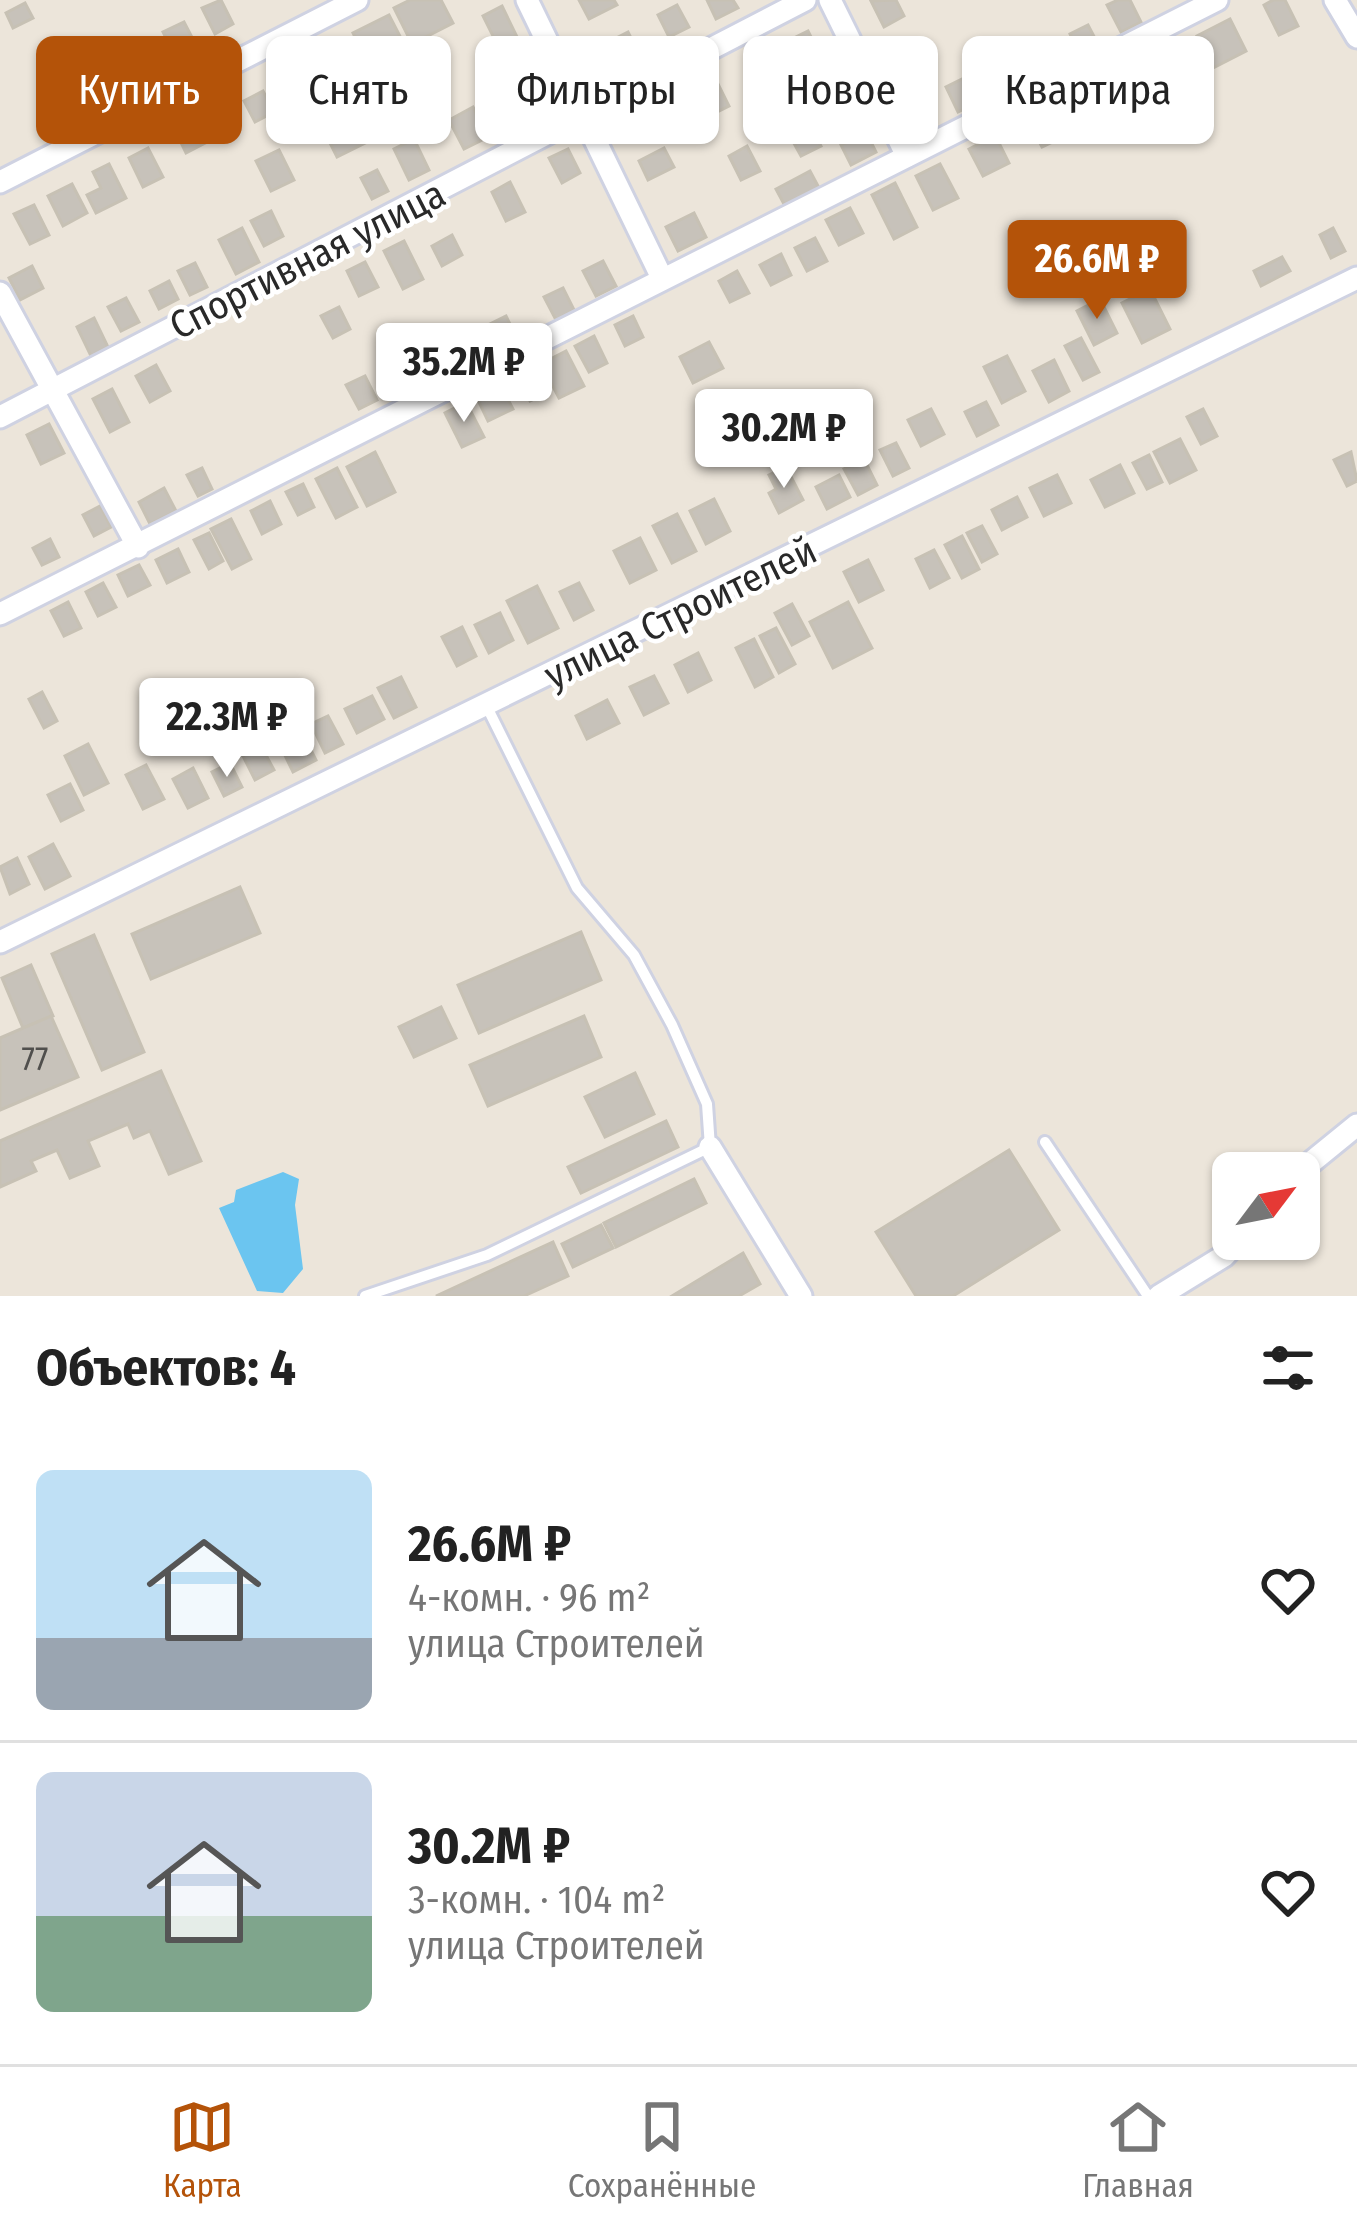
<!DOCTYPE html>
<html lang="ru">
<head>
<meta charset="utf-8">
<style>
	:root { --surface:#fff; --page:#f6f6f6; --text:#222; --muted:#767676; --line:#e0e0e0; --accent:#b45309 }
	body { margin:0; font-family:"Fira Sans Condensed",sans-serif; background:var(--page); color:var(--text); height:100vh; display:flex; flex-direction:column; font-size:45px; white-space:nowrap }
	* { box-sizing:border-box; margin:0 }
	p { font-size:39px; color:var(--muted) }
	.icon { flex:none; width:66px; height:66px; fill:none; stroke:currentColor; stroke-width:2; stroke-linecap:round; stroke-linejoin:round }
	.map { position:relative; height:1296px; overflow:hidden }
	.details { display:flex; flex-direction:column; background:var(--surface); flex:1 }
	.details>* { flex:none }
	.top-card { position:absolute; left:36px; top:36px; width:1287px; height:108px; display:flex; gap:24px }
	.needle { width:78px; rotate:58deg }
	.controls { position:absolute; left:1212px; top:1152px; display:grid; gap:24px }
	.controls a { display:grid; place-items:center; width:108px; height:108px; border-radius:18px; background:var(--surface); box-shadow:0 3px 9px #0004; font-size:60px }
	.price { position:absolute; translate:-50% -102px; padding:0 27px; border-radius:12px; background:#fff; color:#222; font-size:39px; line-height:78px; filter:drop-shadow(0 3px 6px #0008) }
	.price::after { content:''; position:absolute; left:50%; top:72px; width:36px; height:27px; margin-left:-18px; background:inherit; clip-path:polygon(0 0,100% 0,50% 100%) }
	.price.active { background:var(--accent); color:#fff }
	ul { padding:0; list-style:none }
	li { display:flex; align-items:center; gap:36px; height:300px; padding:0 36px }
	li+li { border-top:3px solid var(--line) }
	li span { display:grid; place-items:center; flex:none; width:336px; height:240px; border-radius:18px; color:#555 }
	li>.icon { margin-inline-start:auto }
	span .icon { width:144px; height:144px; fill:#fffc; stroke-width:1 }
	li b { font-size:51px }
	h2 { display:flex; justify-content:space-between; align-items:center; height:144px; padding:0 36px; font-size:51px }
	.tag { padding:0 42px; border-radius:18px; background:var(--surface); box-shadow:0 3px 9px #0004; font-size:42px; line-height:108px }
	.tag.active { background:var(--accent); color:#fff }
	.dock { display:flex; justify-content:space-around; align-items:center; height:168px; border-top:3px solid var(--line); background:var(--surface); font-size:33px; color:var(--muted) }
	.dock a { display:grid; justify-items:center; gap:6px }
	.dock .active { color:var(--accent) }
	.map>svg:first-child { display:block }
	.water { fill:#6bc5f0 }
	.building { fill:#c7c2ba; stroke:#c7c1b4; stroke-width:3 }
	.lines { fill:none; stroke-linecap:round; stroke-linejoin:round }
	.lane-casing { stroke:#cfd2e2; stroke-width:16 }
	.street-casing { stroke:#cfd2e2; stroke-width:27 }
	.lane { stroke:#fff; stroke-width:10 }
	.street { stroke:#fff; stroke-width:21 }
	.labels { text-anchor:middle; stroke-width:9; stroke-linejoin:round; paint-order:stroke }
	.number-label { font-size:33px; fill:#504f4d }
	.street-label { font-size:39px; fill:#292929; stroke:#fff }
</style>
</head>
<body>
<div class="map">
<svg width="1357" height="1296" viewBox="0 0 1357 1296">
	<rect width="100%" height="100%" fill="#ece5da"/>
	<path class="water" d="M283 1172 299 1179 295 1205 303 1269 283 1293 257 1291 219 1208 234 1202 236 1190Z"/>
	<g class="building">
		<path d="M221 0 233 24 215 34 202 8Z"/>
		<path d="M410 0H441L453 23 412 44 394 8Z"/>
		<path d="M579 0H614L617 5 589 19Z"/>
		<path d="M707 0H733L738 8 716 19Z"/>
		<path d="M896 0 904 16 884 27 871 1Z"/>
		<path d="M1118 0H1130L1141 22 1121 32 1107 5Z"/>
		<path d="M1273 0H1285L1298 26 1279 35 1264 5Z"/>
		<path d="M25 3 33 18 13 28 6 13Z"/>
		<path d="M677 5 689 27 669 37 658 15Z"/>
		<path d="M502 6 519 41 500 50 483 16Z"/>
		<path d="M389 15 404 44 367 62 353 33Z"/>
		<path d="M1230 19 1246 51 1213 68 1197 36Z"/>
		<path d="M184 22 196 45 175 56 163 32Z"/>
		<path d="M1088 25 1098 44 1079 54 1070 34Z"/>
		<path d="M808 31 822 59 803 69 788 41Z"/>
		<path d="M628 32 639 54 610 69 599 47Z"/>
		<path d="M1039 39 1051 63 1027 75 1015 51Z"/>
		<path d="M148 42 160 65 142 74 130 52Z"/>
		<path d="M1183 44 1192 62 1174 71 1164 53Z"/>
		<path d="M322 56 341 93 317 105 298 68Z"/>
		<path d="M766 56 780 81 759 92 746 66Z"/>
		<path d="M106 65 115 84 99 92 89 73Z"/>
		<path d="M1135 68 1147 92 1125 103 1113 79Z"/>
		<path d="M713 74 729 106 705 118 689 86Z"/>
		<path d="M966 77 978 102 958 112 946 87Z"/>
		<path d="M426 84 436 103 416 113 406 94Z"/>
		<path d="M536 84 546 106 522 118 511 97Z"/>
		<path d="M66 85 79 111 63 119 50 93Z"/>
		<path d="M263 91 274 112 255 122 244 101Z"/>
		<path d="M1091 94 1102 114 1082 124 1072 104Z"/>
		<path d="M670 95 682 121 659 132 647 107Z"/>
		<path d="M473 107 488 137 464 149 449 120Z"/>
		<path d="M1049 109 1063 137 1042 147 1028 120Z"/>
		<path d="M195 117 207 142 186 153 174 128Z"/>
		<path d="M353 121 365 143 337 157 326 135Z"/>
		<path d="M810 125 821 146 801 156 790 136Z"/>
		<path d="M866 132 876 152 851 165 841 145Z"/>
		<path d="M995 135 1009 163 983 176 969 149Z"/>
		<path d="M414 139 429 170 409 180 394 149Z"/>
		<path d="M747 146 760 171 741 180 729 156Z"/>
		<path d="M148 148 163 177 143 187 129 158Z"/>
		<path d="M664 148 674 167 648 180 639 161Z"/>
		<path d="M568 149 580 173 562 183 549 158Z"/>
		<path d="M279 150 294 180 271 191 256 161Z"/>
		<path d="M109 164 126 198 96 213 87 195 101 188 93 172Z"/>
		<path d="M940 164 958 198 933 210 916 176Z"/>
		<path d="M377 170 388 191 372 199 361 178Z"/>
		<path d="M810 171 819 188 785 206 776 189Z"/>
		<path d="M510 182 525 212 506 221 492 192Z"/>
		<path d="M895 183 917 227 894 239 872 195Z"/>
		<path d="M72 184 87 213 63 226 48 196Z"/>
		<path d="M34 205 49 235 30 244 14 214Z"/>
		<path d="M850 208 863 233 839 245 826 220Z"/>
		<path d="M271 211 283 236 264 246 251 221Z"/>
		<path d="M694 213 706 237 678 251 666 227Z"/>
		<path d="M242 228 259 262 236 274 219 240Z"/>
		<path d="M1333 228 1345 251 1331 258 1320 235Z"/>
		<path d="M452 235 462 255 442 266 432 246Z"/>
		<path d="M815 238 827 261 807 271 795 248Z"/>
		<path d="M404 241 423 279 403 289 384 251Z"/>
		<path d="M781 254 791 275 771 285 760 265Z"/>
		<path d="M1282 257 1290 271 1261 286 1254 271Z"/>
		<path d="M603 261 616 286 596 296 583 271Z"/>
		<path d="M365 262 378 287 359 296 347 271Z"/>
		<path d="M195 263 207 287 190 295 178 271Z"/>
		<path d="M32 266 43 288 20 300 9 278Z"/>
		<path d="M737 271 749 293 730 302 719 281Z"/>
		<path d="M169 281 178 299 159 309 150 291Z"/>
		<path d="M563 288 574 310 556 320 544 297Z"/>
		<path d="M1150 289 1170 329 1142 343 1122 303Z"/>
		<path d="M126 298 139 322 121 331 108 307Z"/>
		<path d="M1100 299 1117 333 1094 345 1077 311Z"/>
		<path d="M339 307 350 329 333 338 321 316Z"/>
		<path d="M506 316 518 340 498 350 486 326Z"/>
		<path d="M633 316 643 337 625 346 615 325Z"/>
		<path d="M94 318 108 347 91 356 77 327Z"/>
		<path d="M479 331 490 352 473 361 462 340Z"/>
		<path d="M594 336 607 363 589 372 575 346Z"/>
		<path d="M1081 338 1099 372 1083 380 1065 346Z"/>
		<path d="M454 341 465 363 444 374 433 352Z"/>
		<path d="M709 342 723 368 693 383 680 357Z"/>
		<path d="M402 350 414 374 400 381 388 358Z"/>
		<path d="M566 351 584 386 559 398 541 364Z"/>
		<path d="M1007 356 1025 391 1002 403 984 367Z"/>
		<path d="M1054 360 1069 391 1049 402 1033 371Z"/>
		<path d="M156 365 170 391 150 402 136 376Z"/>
		<path d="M538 367 550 391 530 401 518 377Z"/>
		<path d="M365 376 377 400 359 409 346 385Z"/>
		<path d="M500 384 513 409 488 421 476 396Z"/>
		<path d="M112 389 129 422 110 432 93 399Z"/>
		<path d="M466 402 484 437 462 447 445 413Z"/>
		<path d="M986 402 998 425 977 436 965 412Z"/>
		<path d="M931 409 944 434 921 446 908 420Z"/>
		<path d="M1203 409 1217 436 1201 444 1187 417Z"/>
		<path d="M49 424 64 453 41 464 27 435Z"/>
		<path d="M1180 439 1196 470 1170 483 1154 452Z"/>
		<path d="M896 443 909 468 893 476 880 450Z"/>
		<path d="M375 452 395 492 367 506 347 467Z"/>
		<path d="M1351 452 1357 481 1347 486 1334 460Z"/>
		<path d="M1149 455 1162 482 1147 489 1133 463Z"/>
		<path d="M864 459 877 485 858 495 844 469Z"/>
		<path d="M1120 465 1134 493 1105 507 1091 480Z"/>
		<path d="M786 467 803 500 779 513 769 493 776 489 769 475Z"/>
		<path d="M202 468 212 489 198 496 187 475Z"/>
		<path d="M337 468 357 507 336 518 316 479Z"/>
		<path d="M839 475 850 497 827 509 816 487Z"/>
		<path d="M1057 475 1071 503 1044 516 1030 488Z"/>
		<path d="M303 484 314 507 298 515 286 492Z"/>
		<path d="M164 488 176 511 150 524 139 502Z"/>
		<path d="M1017 497 1027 517 1002 530 992 510Z"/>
		<path d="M714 499 730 531 706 544 690 511Z"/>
		<path d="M270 501 281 524 262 534 251 511Z"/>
		<path d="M100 506 111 527 94 536 83 515Z"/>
		<path d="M677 514 696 551 672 563 653 526Z"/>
		<path d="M231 519 251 559 232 569 211 529Z"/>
		<path d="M982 526 997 554 982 562 967 533Z"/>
		<path d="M209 533 223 561 209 569 194 540Z"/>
		<path d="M962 536 979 569 962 578 945 545Z"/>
		<path d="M640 538 656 570 630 583 614 551Z"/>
		<path d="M50 539 59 557 42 565 33 548Z"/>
		<path d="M178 549 189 572 167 583 156 560Z"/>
		<path d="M934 550 949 578 930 588 916 559Z"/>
		<path d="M868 560 883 590 859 602 844 572Z"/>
		<path d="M139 565 150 585 128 596 118 575Z"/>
		<path d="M103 583 116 607 98 616 86 592Z"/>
		<path d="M579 583 593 610 574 620 560 592Z"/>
		<path d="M537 586 558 628 528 643 507 601Z"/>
		<path d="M68 602 81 628 64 636 51 611Z"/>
		<path d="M848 602 872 648 833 668 810 622Z"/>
		<path d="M792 604 809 636 792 645 775 613Z"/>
		<path d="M500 613 513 640 489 653 475 625Z"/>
		<path d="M462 627 476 656 457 666 442 637Z"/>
		<path d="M776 628 795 664 779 673 760 636Z"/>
		<path d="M754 639 773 677 755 687 736 648Z"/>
		<path d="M698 653 711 680 688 692 675 665Z"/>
		<path d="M654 676 668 703 644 715 630 687Z"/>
		<path d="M401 677 416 707 394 718 378 688Z"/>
		<path d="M42 692 57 721 44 728 29 699Z"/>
		<path d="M372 696 384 719 357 733 345 709Z"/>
		<path d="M607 700 619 723 587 739 576 716Z"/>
		<path d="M328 716 343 744 325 753 311 724Z"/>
		<path d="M301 730 316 760 293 772 278 741Z"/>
		<path d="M259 742 274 770 255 780 241 752Z"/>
		<path d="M88 744 108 783 84 795 65 756Z"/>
		<path d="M230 763 242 787 224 796 212 772Z"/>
		<path d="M146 765 164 799 143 809 126 775Z"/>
		<path d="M193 768 208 798 188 808 173 779Z"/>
		<path d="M70 784 83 810 61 821 48 795Z"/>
		<path d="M53 844 70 876 45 889 29 857Z"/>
		<path d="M17 858 29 884 10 894 0 867Z"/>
		<path d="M240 887 260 933 151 979 132 934Z"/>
		<path d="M581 932 601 980 479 1033 458 985Z"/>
		<path d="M94 935 144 1052 102 1070 52 954Z"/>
		<path d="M31 965 53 1016 23 1028 2 978Z"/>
		<path d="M441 1007 456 1038 414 1057 399 1027Z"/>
		<path d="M51 1016 78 1077 0 1110V1038Z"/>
		<path d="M584 1016 601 1057 488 1106 470 1065Z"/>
		<path d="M161 1071 201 1161 169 1174 150 1131 134 1138 128 1124 88 1141 99 1166 70 1178 57 1150 31 1161 36 1171 0 1187V1141Z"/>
		<path d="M635 1073 654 1114 605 1137 585 1097Z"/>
		<path d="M666 1121 678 1147 581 1193 568 1167Z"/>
		<path d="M1009 1150 1059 1230 953 1296H916L876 1232Z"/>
		<path d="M694 1179 706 1203 616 1247 604 1223Z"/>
		<path d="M601 1225 613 1248 573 1267 562 1244Z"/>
		<path d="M553 1242 568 1276 524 1296H436Z"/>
		<path d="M743 1253 760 1284 739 1296H672Z"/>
	</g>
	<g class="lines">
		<g class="lane-casing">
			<g id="lane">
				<path d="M1045 1142 1148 1296"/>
				<path d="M365 1296 487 1255 710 1147 707 1104 672 1025 634 955 577 888 487 707"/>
			</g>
		</g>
		<g class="street-casing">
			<g id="street">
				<path d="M527 0 662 278"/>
				<path d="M830 0 907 156"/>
				<path d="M1335 0 1357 37"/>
				<path d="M0 182 357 0"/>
				<path d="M0 293 138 547"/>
				<path d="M0 417 805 0"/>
				<path d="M0 614 1217 0"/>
				<path d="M0 942 1357 278"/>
				<path d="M710 1147 801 1296"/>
				<path d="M1298 1173 1357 1125"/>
				<path d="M1159 1296 1224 1256 1240 1239"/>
			</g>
		</g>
		<use href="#lane" class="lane"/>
		<use href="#street" class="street"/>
	</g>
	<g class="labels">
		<g class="number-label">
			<text x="35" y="1070">77</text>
		</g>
		<g class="street-label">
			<text transform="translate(307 259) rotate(-27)" y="14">Спортивная улица</text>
			<text transform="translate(680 612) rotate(-26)" y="14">улица Строителей</text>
		</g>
	</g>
</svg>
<div class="controls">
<a><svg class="needle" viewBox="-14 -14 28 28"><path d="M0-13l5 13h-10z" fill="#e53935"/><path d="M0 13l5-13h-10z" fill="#767676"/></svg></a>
</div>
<b class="price active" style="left:1097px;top:322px">26.6M ₽</b>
<b class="price" style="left:464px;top:425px">35.2M ₽</b>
<b class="price" style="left:784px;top:491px">30.2M ₽</b>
<b class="price" style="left:227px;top:780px">22.3M ₽</b>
<div class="top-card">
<a class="tag active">Купить</a>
<a class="tag">Снять</a>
<a class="tag">Фильтры</a>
<a class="tag">Новое</a>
<a class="tag">Квартира</a>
</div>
</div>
<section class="details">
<h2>Объектов: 4<svg class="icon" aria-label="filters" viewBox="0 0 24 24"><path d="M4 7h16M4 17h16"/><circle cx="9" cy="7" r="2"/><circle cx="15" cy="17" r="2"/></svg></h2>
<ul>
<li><span style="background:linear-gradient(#bfe0f5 70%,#9aa5b1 0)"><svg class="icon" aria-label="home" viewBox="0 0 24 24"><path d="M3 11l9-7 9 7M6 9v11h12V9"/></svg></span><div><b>26.6M ₽</b><p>4-комн. · 96 m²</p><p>улица Строителей</p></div><svg class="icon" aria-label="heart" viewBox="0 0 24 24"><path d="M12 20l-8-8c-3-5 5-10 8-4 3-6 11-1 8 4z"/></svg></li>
<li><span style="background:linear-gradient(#c9d6e8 60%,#7fa58c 0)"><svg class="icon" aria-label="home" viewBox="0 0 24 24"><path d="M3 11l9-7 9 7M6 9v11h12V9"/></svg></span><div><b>30.2M ₽</b><p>3-комн. · 104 m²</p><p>улица Строителей</p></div><svg class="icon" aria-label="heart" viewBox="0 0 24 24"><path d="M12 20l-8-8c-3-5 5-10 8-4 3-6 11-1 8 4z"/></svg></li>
</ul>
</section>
<nav class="dock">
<a class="active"><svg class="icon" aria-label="map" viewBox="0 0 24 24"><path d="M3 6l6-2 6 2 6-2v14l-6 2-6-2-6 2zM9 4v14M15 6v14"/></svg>Карта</a>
<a><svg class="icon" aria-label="saved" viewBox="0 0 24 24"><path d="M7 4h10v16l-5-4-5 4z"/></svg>Сохранённые</a>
<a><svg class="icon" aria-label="home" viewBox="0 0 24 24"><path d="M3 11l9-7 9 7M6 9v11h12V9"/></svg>Главная</a>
</nav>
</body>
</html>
